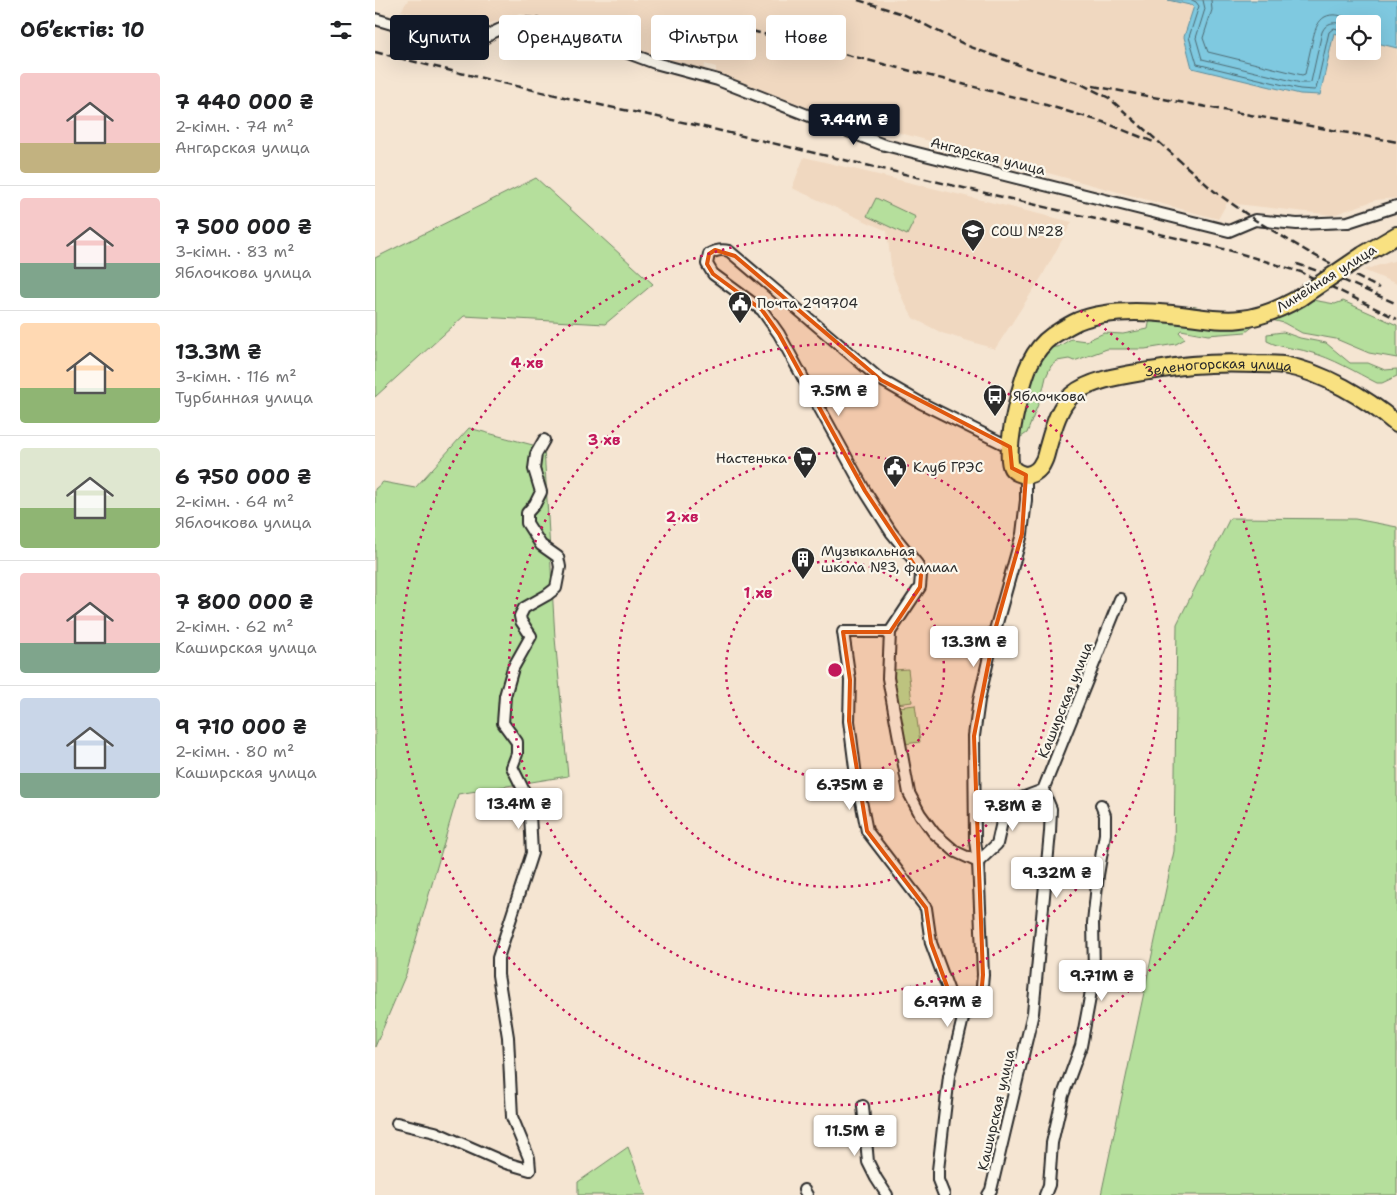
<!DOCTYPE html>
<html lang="uk">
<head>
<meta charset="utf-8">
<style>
	:root { --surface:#fff; --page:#f6f6f6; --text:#202124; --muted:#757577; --line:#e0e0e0; --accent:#111827 }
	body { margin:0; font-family:"Shantell Sans",sans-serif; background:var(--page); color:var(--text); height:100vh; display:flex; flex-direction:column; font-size:19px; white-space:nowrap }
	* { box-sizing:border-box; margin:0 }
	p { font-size:16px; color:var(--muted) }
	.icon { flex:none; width:28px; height:28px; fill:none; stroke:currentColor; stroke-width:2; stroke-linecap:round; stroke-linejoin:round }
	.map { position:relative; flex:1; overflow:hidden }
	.sheet { display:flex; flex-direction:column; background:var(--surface); width:375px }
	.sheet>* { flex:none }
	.top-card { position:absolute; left:15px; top:15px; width:475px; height:45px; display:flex; gap:10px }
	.controls { position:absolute; left:961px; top:15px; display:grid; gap:10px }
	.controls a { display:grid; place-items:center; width:45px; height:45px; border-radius:5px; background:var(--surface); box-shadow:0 5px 20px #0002; font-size:25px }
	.price { position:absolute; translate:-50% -42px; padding:0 11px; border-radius:5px; background:#fff; color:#222; font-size:16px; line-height:32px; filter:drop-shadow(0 1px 2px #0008) }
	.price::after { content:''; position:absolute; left:50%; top:30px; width:15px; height:11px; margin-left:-8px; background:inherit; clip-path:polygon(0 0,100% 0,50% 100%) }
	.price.on { background:var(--accent); color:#fff }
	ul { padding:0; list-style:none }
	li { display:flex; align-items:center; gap:15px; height:125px; padding:0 20px }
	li+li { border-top:1px solid var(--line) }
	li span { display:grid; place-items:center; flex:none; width:140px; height:100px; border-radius:5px; color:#555 }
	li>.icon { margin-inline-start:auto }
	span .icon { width:60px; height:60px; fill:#fffc; stroke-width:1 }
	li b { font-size:21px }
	h2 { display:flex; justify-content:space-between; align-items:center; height:60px; padding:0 20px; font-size:21px }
	.pill { padding:0 18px; border-radius:5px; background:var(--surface); box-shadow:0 5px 20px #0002; font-size:18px; line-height:45px }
	.pill.on { background:var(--accent); color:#fff }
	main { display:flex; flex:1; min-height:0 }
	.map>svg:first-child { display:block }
	.built { fill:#f0d8c0 }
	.green { fill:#b5df9c; stroke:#708564 }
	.water { fill:#7fc9e0; stroke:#5d8a98 }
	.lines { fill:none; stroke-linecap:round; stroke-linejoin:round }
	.shore { stroke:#4d6a73; stroke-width:1 }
	.street-casing { stroke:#2b2b2b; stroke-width:14 }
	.primary-casing { stroke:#2b2b2b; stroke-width:20 }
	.street { stroke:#fbf7ec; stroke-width:10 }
	.primary { stroke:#f9e181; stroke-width:16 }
	.rail { stroke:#2b2b2b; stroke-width:2.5; stroke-dasharray:8 4; stroke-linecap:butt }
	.primary-bridge-casing { stroke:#2b2b2b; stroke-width:20; stroke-linecap:butt }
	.primary-bridge { stroke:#f9e181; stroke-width:16 }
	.marked { fill:#df570e; fill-opacity:0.2; stroke:#df570e; stroke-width:4; stroke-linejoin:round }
	.ring { fill:none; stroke:#c2185b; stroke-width:2.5; stroke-dasharray:2.5 5 }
	.labels { text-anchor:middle; stroke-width:4.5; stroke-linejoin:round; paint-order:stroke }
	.street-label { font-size:14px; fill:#2b2b2b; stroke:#fbf7ec }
	.poi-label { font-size:14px; fill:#2b2b2b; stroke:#fbf7ec; text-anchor:start }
	.centre { fill:#c2185b; stroke:#fbf7ec; stroke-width:2.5 }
	.ring-label { font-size:15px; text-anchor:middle; font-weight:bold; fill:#c2185b; stroke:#fbf7ec; stroke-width:4.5; stroke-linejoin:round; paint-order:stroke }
</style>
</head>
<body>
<main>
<section class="sheet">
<h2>Об’єктів: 10<svg class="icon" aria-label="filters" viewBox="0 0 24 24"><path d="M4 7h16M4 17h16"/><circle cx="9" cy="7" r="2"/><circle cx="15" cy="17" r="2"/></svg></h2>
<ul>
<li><span style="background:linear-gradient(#f6c9c9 70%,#c2b280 0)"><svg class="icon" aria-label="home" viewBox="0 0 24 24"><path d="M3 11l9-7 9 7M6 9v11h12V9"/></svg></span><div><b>7 440 000 ₴</b><p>2-кімн. · 74 m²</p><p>Ангарская улица</p></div></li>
<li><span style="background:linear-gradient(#f6c9c9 65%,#7fa58c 0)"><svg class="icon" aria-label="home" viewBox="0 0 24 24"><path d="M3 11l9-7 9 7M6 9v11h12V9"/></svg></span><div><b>7 500 000 ₴</b><p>3-кімн. · 83 m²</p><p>Яблочкова улица</p></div></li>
<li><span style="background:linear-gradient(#ffd9b3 65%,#8fb573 0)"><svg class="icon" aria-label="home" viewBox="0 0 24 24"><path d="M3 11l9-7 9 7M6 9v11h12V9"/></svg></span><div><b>13.3M ₴</b><p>3-кімн. · 116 m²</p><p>Турбинная улица</p></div></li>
<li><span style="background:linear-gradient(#dfe7d0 60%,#8fb573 0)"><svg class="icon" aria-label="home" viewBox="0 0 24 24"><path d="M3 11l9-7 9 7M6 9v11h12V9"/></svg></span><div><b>6 750 000 ₴</b><p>2-кімн. · 64 m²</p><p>Яблочкова улица</p></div></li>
<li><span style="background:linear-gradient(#f6c9c9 70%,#7fa58c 0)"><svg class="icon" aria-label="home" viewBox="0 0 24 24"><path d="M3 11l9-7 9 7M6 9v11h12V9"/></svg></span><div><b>7 800 000 ₴</b><p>2-кімн. · 62 m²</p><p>Каширская улица</p></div></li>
<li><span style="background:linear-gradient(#c9d6e8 75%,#7fa58c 0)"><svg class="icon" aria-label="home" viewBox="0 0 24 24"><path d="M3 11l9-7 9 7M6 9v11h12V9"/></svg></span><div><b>9 710 000 ₴</b><p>2-кімн. · 80 m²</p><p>Каширская улица</p></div></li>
</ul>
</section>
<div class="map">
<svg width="1022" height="1195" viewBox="0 0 1022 1195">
	<rect width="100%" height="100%" fill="#f5e5d2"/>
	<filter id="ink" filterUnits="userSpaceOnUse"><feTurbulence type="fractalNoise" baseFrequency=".02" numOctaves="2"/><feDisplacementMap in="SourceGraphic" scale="10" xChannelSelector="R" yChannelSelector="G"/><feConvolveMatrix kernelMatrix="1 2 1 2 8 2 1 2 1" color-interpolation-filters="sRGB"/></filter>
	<g filter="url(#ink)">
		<g class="built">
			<path d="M33 0H793L819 6 809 37 817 68 925 94 945 95 959 33 970 36V51H998V42L1022 48V198L1001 200 958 215 852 203 843 219 492 124V116L460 118 341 72V67L330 64 329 69 286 58 257 50 177 21 146 14 108 25H93L26 11Z"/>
			<path d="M429 157 697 222 666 278 620 349 567 333 538 318 528 300 517 273 512 231 417 188Z"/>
			<path d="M1022 260V284L988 270Z"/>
		</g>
		<g class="green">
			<path d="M161 178 278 284 230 324 89 316 0 397V258Z"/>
			<path d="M501 198 541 217 532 235 492 216Z"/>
			<path d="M909 295 960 304 968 301 1022 325V358L994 353 961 339 927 333 909 323 897 320 880 325 871 332 833 335 806 330 804 332 810 339 801 344 770 349H732L699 361 694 359 682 361 676 366 671 377 667 394 652 433 646 437 640 435 644 410 658 391 651 373 672 347H683L696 339 711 341 729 333 748 334 773 329 775 318 790 305 821 307 838 311H869L896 307Z"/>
			<path d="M908 332 925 338 951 343 975 363H993L1010 370 1022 369V376L1007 383H1002C980 372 958 358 934 352 918 347 908 349 892 341V334Z"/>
			<path d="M94 428 169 448 180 638 193 776 83 794 31 974 0 1047V489L8 482 40 488Z"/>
			<path d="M855 518 980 519 1022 527V1195H726L799 851 802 624Z"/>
			<path d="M533 669 537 702 522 704 519 670Z"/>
			<path d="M540 705 545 742 529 744 524 707Z"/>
			<path d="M253 1147 271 1195H203V1182Z"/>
		</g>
		<path class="water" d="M793 0H1022V48L998 42V24H970V36L959 33 945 95 925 94 817 68 809 37 819 6Z"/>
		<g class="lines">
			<g class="shore">
				<path d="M817 0 821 2 824 6 814 37 822 64 925 89 939 90 941 89 954 32 959 28 970 31"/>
				<path d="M828 0 830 9 821 38 827 59 926 83H934L936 82 947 32C952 21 960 22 970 24"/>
				<path d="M836 0 837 10 828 38 833 52 927 75 930 74C932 65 934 56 936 47 940 29 943 10 967 16 974 17 979 19 984 24"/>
			</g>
			<g class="street-casing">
				<g id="street">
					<path d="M0 19 85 44 99 45 117 33 132 26 147 23 171 25 199 33 280 63 343 80 506 144 854 231 880 220 922 224 973 222 1022 206"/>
					<path d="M515 632H468L475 680 474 721 481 776 492 831 551 908 556 943 576 997 583 1011 589 1014"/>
					<path d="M603 862 581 852 559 833 545 814 534 793 513 678 515 632 545 587 546 575 542 564 516 532 490 491 404 334 387 310 338 274 332 264 334 254C341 250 346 249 354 251L506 380 546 403 635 447"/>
					<path d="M603 862 622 844 627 822 644 799 668 790"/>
					<path d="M488 1106 493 1162 501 1178 512 1195"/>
					<path d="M22 1123 60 1132 131 1163 155 1170 154 1158 137 1117 133 1037 123 975V958L157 853 155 814 148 789 137 767 142 754V742L128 723 130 696 138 668 156 636 146 621 145 616 149 608 172 595 181 588 185 567 183 557 166 545 152 523V513L160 504 166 492 159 469 161 454 169 440"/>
					<path d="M429 1190 432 1195"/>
					<path d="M569 1195 563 1180V1170L574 1076 589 1014 594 1013 600 1007 606 997 608 975 603 862 600 841 599 736 604 700 620 630 647 534 651 500V475"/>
					<path d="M613 1195 616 1190 658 1013 675 832 676 809 668 790 745 599"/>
					<path d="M670 1195 674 1185 677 1143 688 1095 706 1046 714 1003 719 971 718 923 723 875 730 834V815L726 805"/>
				</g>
			</g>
			<g class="primary-casing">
				<g id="primary">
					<path d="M988 255 1022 235"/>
					<path id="s1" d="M926 297C907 308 888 317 866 319 843 322 820 316 797 314 768 311 730 310 703 321 694 325 685 331 677 336 667 343 660 353 655 363 647 379 628 453 637 468 640 472 647 475 652 475 659 474 665 469 668 462 670 459 671 454 672 450 677 433 683 407 697 395 716 379 751 375 774 371 789 369 803 366 817 365 839 363 860 363 882 364 890 364 900 364 908 365 948 372 991 398 1022 424"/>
				</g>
			</g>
			<use href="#street" class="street"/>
			<use href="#primary" class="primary"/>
			<g class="rail">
				<path d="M483 0 528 14 593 46 652 68 704 83 734 98 839 191 880 220 935 253 1004 288"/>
				<path d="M377 31 671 105 728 122 781 143"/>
				<path d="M0 52 81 72 206 101 312 123 857 251 926 272 1022 319"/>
				<path d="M718 86 1022 142"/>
				<path d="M922 264 961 277 1022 304"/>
			</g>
			<g class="primary-bridge-casing">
				<path id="primary-bridge" d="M926 297 988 255"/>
			</g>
			<use href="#primary-bridge" class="primary-bridge"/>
		</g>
	</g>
	<path class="marked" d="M340 250 360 256 506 380 635 447 637 468 651 475 647 534 620 630 599 736 608 975 606 997 594 1013 583 1011 576 997 556 943 551 908 492 831 474 721 475 680 468 632H515L545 587 546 575 490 491 404 334 387 310 338 274 332 264 334 254Z"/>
	<g class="ring">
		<circle cx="460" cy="670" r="109"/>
		<circle cx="460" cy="670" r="217"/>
		<circle cx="460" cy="670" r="326"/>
		<circle cx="460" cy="670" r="435"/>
	</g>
	<defs>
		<g id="school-pin" transform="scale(1.25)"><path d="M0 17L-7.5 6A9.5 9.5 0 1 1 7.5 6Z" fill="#2b2b2b" stroke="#fbf7ec"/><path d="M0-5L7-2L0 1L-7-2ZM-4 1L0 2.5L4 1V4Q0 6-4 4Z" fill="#fff"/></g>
		<g id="civic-pin" transform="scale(1.25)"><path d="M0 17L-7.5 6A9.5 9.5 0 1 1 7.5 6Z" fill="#2b2b2b" stroke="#fbf7ec"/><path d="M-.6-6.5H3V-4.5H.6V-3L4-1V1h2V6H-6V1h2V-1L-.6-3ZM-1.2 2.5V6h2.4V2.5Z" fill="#fff"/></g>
		<g id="bus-pin" transform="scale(1.25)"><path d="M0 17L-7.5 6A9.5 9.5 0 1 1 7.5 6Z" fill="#2b2b2b" stroke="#fbf7ec"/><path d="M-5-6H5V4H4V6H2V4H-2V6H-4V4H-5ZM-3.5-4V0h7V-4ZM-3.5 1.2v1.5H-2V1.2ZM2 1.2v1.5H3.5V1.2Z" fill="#fff"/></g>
		<g id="supermarket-pin" transform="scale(1.25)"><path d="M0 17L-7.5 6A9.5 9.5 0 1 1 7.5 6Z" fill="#2b2b2b" stroke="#fbf7ec"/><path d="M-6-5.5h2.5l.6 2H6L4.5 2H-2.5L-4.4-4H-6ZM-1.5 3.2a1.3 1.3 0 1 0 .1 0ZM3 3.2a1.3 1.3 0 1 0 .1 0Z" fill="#fff"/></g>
		<g id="building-pin" transform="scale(1.25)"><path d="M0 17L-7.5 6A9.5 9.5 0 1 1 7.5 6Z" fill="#2b2b2b" stroke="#fbf7ec"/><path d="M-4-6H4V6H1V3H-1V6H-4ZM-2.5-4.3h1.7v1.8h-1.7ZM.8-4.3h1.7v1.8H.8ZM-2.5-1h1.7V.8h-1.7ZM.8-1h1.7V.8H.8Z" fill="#fff"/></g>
	</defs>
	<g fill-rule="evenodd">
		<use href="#school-pin" x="598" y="231"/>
		<use href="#civic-pin" x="365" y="303"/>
		<use href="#bus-pin" x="620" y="396"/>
		<use href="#supermarket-pin" x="430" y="458"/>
		<use href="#civic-pin" x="520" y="467"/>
		<use href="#building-pin" x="428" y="559"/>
	</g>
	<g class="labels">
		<g class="street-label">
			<text transform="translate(613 156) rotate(14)" y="5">Ангарская улица</text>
			<text transform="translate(951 278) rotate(-32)" y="5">Линейная улица</text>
			<text dy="5" stroke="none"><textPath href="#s1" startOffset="666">Зеленогорская улица</textPath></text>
			<text transform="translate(690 700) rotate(-68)" y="5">Каширская улица</text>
			<text transform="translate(621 1110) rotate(-77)" y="5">Каширская улица</text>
		</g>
		<g class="poi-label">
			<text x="616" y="236">СОШ №28</text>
			<text x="382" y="308">Почта 299704</text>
			<text x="638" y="401">Яблочкова</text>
			<text x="412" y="463" text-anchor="end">Настенька</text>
			<text x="538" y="472">Клуб ГРЭС</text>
			<text x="446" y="556">Музыкальная<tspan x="446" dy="16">школа №3, филиал</tspan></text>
		</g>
	</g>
	<circle cx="460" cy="670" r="8" class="centre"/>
	<g class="ring-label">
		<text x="152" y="368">4 хв</text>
		<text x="229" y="445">3 хв</text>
		<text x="307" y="522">2 хв</text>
		<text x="383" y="598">1 хв</text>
	</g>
</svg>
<div class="controls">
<a><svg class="icon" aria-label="locate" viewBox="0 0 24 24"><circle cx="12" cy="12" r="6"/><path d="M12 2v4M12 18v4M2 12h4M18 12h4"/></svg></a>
</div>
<b class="price on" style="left:479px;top:146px">7.44M ₴</b>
<b class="price" style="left:464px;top:417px">7.5M ₴</b>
<b class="price" style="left:599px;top:668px">13.3M ₴</b>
<b class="price" style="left:475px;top:811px">6.75M ₴</b>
<b class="price" style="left:144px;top:830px">13.4M ₴</b>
<b class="price" style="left:638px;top:832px">7.8M ₴</b>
<b class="price" style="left:682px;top:899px">9.32M ₴</b>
<b class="price" style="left:727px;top:1002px">9.71M ₴</b>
<b class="price" style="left:573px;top:1028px">6.97M ₴</b>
<b class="price" style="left:480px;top:1157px">11.5M ₴</b>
<div class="top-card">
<a class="pill on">Купити</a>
<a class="pill">Орендувати</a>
<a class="pill">Фільтри</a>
<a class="pill">Нове</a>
</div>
</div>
</main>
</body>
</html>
